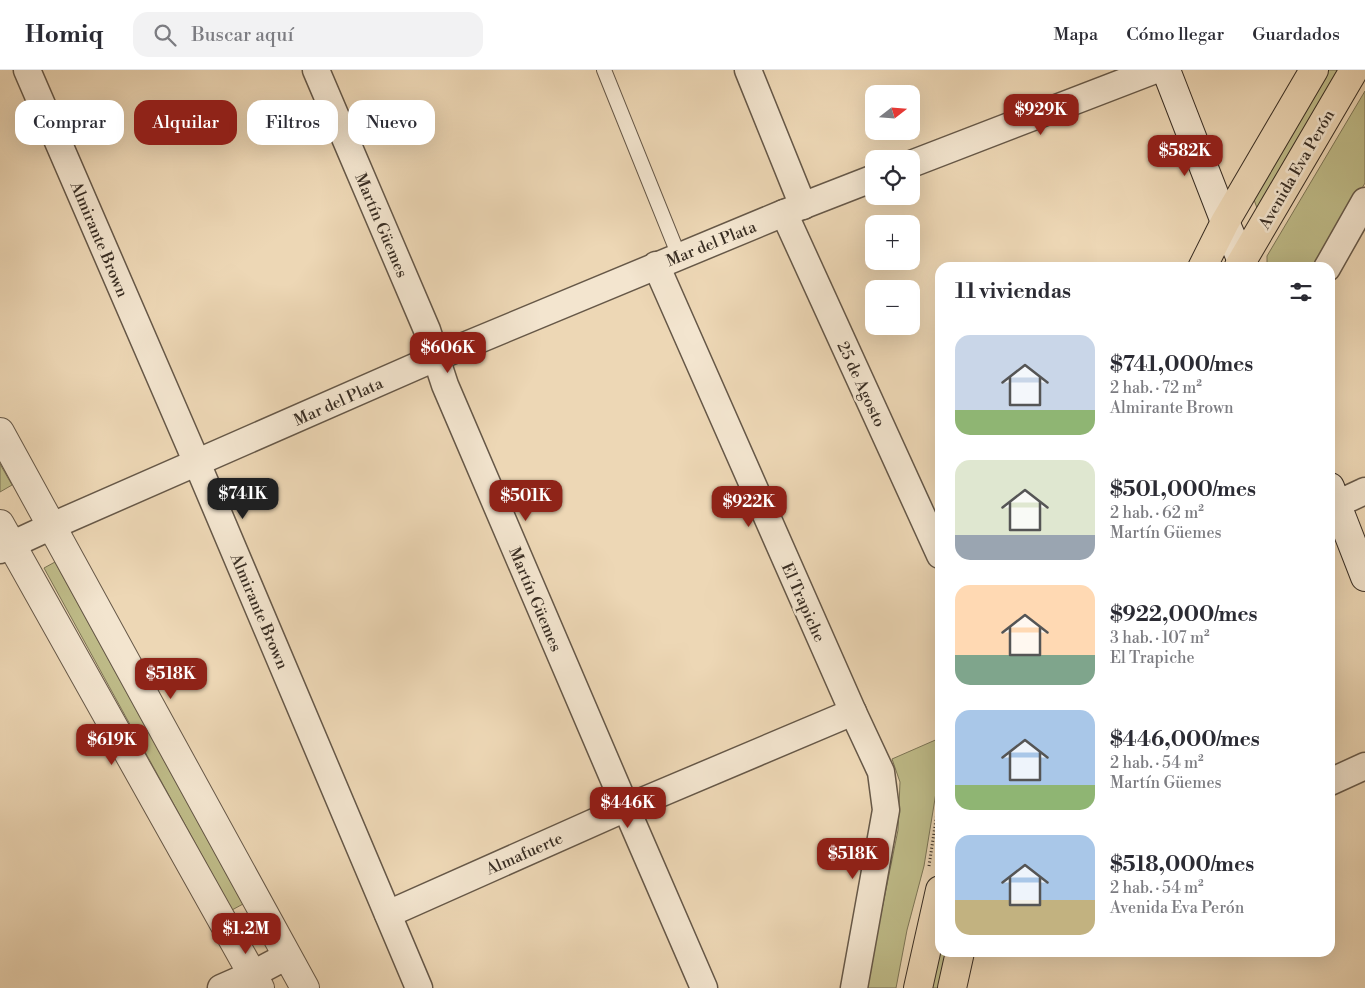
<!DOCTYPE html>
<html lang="es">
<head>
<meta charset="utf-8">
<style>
	:root { --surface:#fff; --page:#f2f2f3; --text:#2b2b33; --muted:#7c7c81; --line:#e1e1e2; --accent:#8f2418 }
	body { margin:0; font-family:"Libre Bodoni",serif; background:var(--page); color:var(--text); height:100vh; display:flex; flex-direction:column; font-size:19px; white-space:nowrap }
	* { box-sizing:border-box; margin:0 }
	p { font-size:16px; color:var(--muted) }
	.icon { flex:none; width:28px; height:28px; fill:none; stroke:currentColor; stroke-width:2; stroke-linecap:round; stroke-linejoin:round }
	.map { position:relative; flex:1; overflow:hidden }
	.details { position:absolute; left:935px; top:192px; width:400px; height:695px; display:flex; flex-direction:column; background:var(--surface); border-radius:15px; box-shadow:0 5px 20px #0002 }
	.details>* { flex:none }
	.guide { position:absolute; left:15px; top:30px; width:475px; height:45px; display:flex; gap:10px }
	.needle { width:32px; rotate:73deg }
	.controls { position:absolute; left:865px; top:15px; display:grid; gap:10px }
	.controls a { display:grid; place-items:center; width:55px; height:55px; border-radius:10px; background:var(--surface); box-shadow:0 5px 20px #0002; font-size:25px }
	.price { position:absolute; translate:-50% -42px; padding:0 11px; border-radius:10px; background:var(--accent); color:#fff; font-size:16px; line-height:32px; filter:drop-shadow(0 1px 2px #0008) }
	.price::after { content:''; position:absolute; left:50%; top:30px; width:15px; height:11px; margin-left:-8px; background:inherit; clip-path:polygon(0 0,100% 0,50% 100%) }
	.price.active { background:#222; color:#fff }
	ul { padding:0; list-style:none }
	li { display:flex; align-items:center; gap:15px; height:125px; padding:0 20px }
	li span { display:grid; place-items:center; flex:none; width:140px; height:100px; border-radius:15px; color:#555 }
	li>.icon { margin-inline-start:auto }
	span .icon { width:60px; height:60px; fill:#fffc; stroke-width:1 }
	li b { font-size:21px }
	h2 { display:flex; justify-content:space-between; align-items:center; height:60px; padding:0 20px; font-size:21px }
	.chip { padding:0 18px; border-radius:15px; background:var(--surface); box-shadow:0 5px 20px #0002; font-size:18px; line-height:45px }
	.chip.active { background:var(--accent); color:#fff }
	header { display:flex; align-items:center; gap:30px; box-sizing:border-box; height:70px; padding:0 25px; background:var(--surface); border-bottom:1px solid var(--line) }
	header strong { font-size:24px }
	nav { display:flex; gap:28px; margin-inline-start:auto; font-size:18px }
	.search { width:350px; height:45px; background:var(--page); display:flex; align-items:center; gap:12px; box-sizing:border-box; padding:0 18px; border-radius:15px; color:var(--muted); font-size:19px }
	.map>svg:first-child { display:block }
	.green { fill:#bfbc89; stroke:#7c7556 }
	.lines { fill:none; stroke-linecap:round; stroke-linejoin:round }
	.service-casing { stroke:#665848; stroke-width:16 }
	.minor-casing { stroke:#665848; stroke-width:29 }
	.tertiary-casing { stroke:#665848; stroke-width:30 }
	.secondary-casing { stroke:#392e24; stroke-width:30 }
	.primary-casing { stroke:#392e24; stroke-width:30 }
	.path { stroke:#392e24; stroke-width:3; stroke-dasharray:1 2.5; stroke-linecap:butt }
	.service { stroke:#f3e5cf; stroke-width:14 }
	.minor { stroke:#f3e5cf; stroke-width:26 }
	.tertiary { stroke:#f3e5cf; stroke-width:28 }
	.secondary { stroke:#f3e5cf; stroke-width:28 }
	.primary { stroke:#edd7b5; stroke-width:28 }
	.labels { text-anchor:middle; stroke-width:5; stroke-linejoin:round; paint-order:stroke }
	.street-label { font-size:16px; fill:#392e24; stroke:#f3e5cf }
</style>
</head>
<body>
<header>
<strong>Homiq</strong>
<div class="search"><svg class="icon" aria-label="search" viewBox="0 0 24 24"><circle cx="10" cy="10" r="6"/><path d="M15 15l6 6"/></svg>Buscar aquí</div>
<nav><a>Mapa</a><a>Cómo llegar</a><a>Guardados</a></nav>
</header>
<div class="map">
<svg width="1365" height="918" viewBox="0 0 1365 918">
	<rect width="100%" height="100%" fill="#edd7b5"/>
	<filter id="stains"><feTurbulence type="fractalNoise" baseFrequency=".004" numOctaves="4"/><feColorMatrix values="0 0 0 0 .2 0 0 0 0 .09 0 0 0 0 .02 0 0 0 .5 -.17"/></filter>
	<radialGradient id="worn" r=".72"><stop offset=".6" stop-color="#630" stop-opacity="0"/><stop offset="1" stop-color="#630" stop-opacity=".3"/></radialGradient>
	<g class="green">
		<path d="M1328 0H1339L1257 138 1253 127Z"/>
		<path d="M1365 21V113L1316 197H1267V186Z"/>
		<path d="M0 394 12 415 0 422Z"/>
		<path d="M55 492 243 834 232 840 44 498Z"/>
		<path d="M940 668V698L924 796 907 860 896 918H866L898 760 900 712 892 689Z"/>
		<path d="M940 882 947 883 939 918H930Z"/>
	</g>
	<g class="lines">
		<g class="service-casing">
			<path id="service" d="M604 0 679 186"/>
		</g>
		<g class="minor-casing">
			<g id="minor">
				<path d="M27 0 197 393 419 918"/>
				<path d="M316 0 427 260 445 315 626 738 704 918"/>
				<path d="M748 0 803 136"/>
				<path d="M911 94 1155 0"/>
				<path d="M784 143 940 485"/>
				<path d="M656 195 853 642 881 702 886 740 854 918"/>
				<path d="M1327 198 1365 131"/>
				<path d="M1337 434 1365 421"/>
				<path d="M0 480 52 456 435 288 784 143 874 108"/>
				<path d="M1330 712 1365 696"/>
				<path d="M388 844 626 738 853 642"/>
				<path d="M221 918 253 904 287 886"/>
			</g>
		</g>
		<g class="tertiary-casing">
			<g id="tertiary">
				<path d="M0 362 305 918"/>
				<path d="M0 454 260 918"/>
			</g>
		</g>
		<g class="secondary-casing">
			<g id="secondary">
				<path d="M1166 0 1225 152 1245 198"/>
				<path d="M1330 417 1365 507"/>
			</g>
		</g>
		<g class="primary-casing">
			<g id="primary">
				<path d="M1202 198 1225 152 1314 0"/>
				<path d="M1238 198 1354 0"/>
				<path d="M918 918 940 820"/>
				<path d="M952 918 960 882"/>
			</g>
		</g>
		<path class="path" d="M929 796 940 723"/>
		<use href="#service" class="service"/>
		<use href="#minor" class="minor"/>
		<use href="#tertiary" class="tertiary"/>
		<use href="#secondary" class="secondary"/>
		<use href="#primary" class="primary"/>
	</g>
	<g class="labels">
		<g class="street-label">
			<text transform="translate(1296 99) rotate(-60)" y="6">Avenida Eva Perón</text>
			<text transform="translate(382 155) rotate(67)" y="6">Martín Güemes</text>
			<text transform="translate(100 169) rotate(67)" y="6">Almirante Brown</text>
			<text transform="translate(711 173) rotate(-22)" y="6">Mar del Plata</text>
			<text transform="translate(862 314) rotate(65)" y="6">25 de Agosto</text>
			<text transform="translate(338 331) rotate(-24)" y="6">Mar del Plata</text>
			<text transform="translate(536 529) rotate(67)" y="6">Martín Güemes</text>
			<text transform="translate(804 532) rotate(66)" y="6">El Trapiche</text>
			<text transform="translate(260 541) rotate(67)" y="6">Almirante Brown</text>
			<text transform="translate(524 783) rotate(-24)" y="6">Almafuerte</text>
		</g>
	</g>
	<rect width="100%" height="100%" filter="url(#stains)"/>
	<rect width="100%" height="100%" fill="url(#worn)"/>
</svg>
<div class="controls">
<a><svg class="needle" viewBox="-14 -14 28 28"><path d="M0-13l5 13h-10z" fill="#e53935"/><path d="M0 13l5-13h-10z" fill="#7c7c81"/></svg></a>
<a><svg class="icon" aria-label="locate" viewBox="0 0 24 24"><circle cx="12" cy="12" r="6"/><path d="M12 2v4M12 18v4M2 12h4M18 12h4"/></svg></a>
<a>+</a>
<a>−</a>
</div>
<b class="price" style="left:1041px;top:66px">$929K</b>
<b class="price" style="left:1185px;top:107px">$582K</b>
<b class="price" style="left:448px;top:304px">$606K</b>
<b class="price active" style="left:243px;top:450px">$741K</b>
<b class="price" style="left:526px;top:452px">$501K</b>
<b class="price" style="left:749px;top:458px">$922K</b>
<b class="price" style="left:171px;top:630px">$518K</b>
<b class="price" style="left:112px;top:696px">$619K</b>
<b class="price" style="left:628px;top:759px">$446K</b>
<b class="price" style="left:853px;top:810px">$518K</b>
<b class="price" style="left:246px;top:885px">$1.2M</b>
<div class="guide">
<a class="chip">Comprar</a>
<a class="chip active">Alquilar</a>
<a class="chip">Filtros</a>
<a class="chip">Nuevo</a>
</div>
<section class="details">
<h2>11 viviendas<svg class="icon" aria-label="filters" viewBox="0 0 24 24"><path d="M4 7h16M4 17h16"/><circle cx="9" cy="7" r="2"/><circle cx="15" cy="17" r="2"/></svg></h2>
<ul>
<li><span style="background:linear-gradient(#c9d6e8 75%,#8fb573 0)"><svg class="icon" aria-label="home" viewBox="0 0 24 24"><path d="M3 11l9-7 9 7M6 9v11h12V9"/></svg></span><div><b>$741,000/mes</b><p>2 hab. · 72 m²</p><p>Almirante Brown</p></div></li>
<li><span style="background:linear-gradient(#dfe7d0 75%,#9aa5b1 0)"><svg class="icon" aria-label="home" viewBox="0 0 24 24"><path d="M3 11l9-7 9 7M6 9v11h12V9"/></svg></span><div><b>$501,000/mes</b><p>2 hab. · 62 m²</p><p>Martín Güemes</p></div></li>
<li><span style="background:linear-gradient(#ffd9b3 70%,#7fa58c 0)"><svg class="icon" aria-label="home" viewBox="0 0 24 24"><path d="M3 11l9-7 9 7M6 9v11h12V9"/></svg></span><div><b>$922,000/mes</b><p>3 hab. · 107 m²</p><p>El Trapiche</p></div></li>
<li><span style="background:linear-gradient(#a9c7e8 75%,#8fb573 0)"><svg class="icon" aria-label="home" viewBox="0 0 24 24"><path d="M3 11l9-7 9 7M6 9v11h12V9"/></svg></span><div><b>$446,000/mes</b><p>2 hab. · 54 m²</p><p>Martín Güemes</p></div></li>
<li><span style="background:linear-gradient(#a9c7e8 65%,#c2b280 0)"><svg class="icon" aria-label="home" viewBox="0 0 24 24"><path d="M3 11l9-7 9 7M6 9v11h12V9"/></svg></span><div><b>$518,000/mes</b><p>2 hab. · 54 m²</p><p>Avenida Eva Perón</p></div></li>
</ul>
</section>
</div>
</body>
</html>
